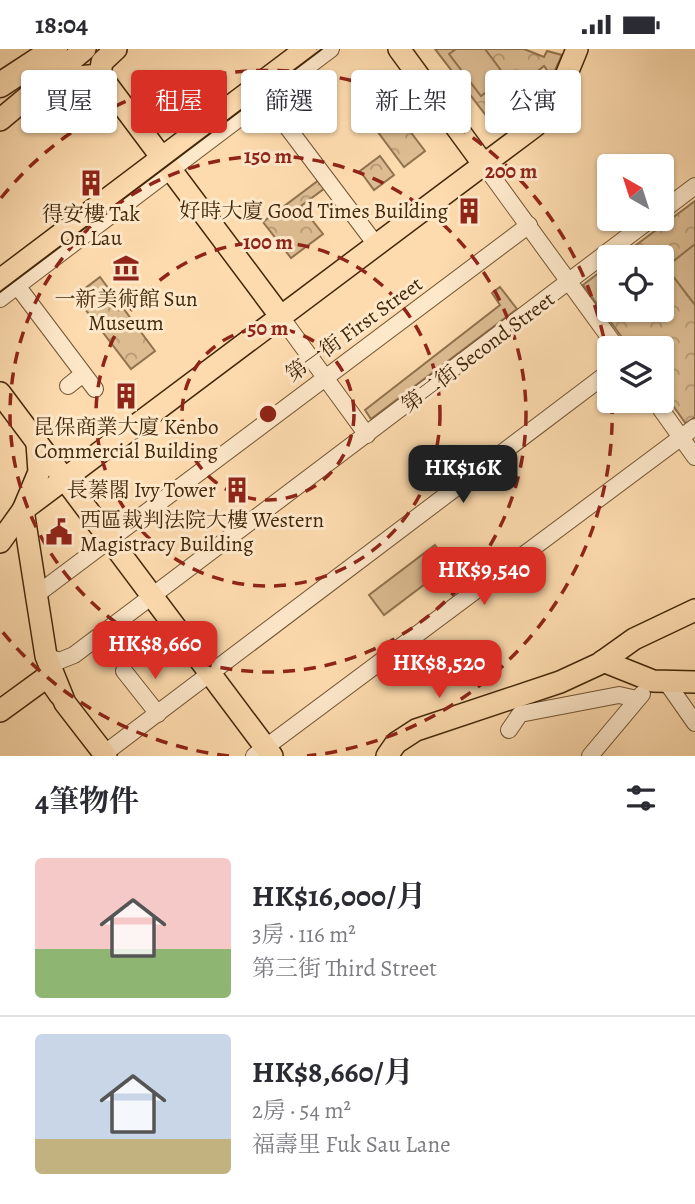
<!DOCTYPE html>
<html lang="zh-TW">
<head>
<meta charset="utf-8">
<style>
	:root { --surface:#fff; --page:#f2f2f3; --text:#2b2b33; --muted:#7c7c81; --line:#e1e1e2; --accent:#d93025 }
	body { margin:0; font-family:Alegreya,"Noto Serif TC",serif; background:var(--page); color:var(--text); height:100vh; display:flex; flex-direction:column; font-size:26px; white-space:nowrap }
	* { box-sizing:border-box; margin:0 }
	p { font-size:23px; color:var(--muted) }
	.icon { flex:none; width:38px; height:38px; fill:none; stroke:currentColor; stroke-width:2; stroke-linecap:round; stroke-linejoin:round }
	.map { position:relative; height:707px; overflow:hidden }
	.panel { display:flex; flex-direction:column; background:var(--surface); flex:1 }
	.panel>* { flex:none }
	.guide { position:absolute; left:21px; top:21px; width:654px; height:63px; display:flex; gap:14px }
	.needle { width:46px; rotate:321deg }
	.fabs { position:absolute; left:597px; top:105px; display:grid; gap:14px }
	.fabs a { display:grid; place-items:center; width:77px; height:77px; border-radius:7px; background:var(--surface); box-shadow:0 2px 5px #0004; font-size:35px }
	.price { position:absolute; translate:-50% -60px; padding:0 16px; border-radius:14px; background:var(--accent); color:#fff; font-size:23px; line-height:46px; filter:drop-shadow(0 2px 4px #0008) }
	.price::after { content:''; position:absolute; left:50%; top:42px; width:21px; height:16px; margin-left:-10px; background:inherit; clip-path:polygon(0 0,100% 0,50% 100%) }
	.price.active { background:#222; color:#fff }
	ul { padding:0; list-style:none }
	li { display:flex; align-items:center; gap:21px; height:175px; padding:0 35px }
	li+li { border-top:2px solid var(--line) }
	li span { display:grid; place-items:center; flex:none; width:196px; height:140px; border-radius:7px; color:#555 }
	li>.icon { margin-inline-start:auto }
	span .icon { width:84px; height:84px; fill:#fffc; stroke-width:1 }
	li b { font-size:30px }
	h2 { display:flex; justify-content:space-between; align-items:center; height:84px; padding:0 35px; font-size:30px }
	.chip { padding:0 24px; border-radius:7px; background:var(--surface); box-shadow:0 2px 5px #0004; font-size:24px; line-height:63px }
	.chip.active { background:var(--accent); color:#fff }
	.status { display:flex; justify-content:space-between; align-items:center; height:49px; padding:0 35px; background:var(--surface); direction:ltr }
	.status svg { height:19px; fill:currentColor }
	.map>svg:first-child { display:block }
	.park { fill:url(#park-crowns); stroke:#90724e; stroke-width:2 }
	.garden { fill:#ddbc92; stroke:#90724e; stroke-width:2 }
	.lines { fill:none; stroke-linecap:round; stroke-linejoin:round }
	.minor-casing { stroke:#725432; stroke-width:18 }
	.major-casing { stroke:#432709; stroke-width:24 }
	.highway-casing { stroke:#432709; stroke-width:27 }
	.minor { stroke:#fee8ca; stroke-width:16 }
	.major { stroke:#fddbae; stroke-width:21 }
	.highway { stroke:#fddbae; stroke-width:24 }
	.tram { stroke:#432709; stroke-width:2 }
	.ring { fill:none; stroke:#8f2418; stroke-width:3.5; stroke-dasharray:12 9 }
	.labels { text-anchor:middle; stroke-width:6; stroke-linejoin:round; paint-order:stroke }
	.poi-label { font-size:21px; fill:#432709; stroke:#fee8ca }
	.street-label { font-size:21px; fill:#432709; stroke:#fee8ca }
	.centre { fill:#8f2418; stroke:#fee8ca; stroke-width:3.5 }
	.ring-label { font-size:21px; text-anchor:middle; font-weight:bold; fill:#8f2418; stroke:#fee8ca; stroke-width:6; stroke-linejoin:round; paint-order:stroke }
</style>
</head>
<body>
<div class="status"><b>18:04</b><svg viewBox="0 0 49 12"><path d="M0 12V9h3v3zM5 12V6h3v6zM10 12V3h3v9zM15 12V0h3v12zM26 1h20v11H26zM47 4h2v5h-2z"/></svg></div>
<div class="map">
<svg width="695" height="707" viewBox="0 0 695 707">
	<defs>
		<pattern id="park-crowns" width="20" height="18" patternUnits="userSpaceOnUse" patternTransform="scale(1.75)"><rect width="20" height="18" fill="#ddbc92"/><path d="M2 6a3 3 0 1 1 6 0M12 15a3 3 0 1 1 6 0" fill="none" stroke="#b59975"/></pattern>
	</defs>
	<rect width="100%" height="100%" fill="#fddbae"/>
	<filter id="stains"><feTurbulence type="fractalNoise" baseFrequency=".00286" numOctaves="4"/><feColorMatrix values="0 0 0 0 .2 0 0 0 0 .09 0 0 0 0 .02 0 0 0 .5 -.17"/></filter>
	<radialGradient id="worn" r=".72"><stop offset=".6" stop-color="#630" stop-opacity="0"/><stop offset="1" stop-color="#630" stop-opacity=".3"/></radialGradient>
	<g class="park">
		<path d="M435 0H524L544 8 547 2 562 6 552 28 544 17 528 30 532 36 488 69Z"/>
		<path d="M378 40 425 102 404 118 357 55Z"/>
		<path d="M380 107 394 126 374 141 360 122Z"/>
		<path d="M319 131 325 139 301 157 323 185 291 209 263 173Z"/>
		<path d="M695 152V368L686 375 662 341V299H630L583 236 609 216V261H662V208H620Z"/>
		<path d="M100 228 155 302 131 320 75 247Z"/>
	</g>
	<g class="garden">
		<path d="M456 0H485L506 28 481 47 449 5Z"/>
		<path d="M695 195V256L666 218Z"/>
		<path d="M500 238 517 260 371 370 365 361 500 256 492 244Z"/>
		<path d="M435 496 450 516 384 566 369 546Z"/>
	</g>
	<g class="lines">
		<g class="minor-casing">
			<g id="minor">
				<path d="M260 42 377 197"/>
				<path d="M484 116 617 299"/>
				<path d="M662 162 695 137"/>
				<path d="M12 230 95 340"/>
				<path d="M0 250 331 0"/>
				<path d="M281 268 367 386"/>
				<path d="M68 337 83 325"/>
				<path d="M655 352 695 408"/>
				<path d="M36 546 529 176"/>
				<path d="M46 607 59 612 74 606 651 170"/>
				<path d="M124 622 158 665"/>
				<path d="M667 634 695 674"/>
				<path d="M509 681 520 665 619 646 637 650"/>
				<path d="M101 707 609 323"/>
				<path d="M254 707 695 378"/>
				<path d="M590 707 642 645"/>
			</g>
		</g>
		<g class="major-casing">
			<g id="major">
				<path d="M399 0 484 116"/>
				<path d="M100 26 281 268"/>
				<path d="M100 26 102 13 116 0"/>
				<path d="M42 43 77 28 100 26"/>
				<path d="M0 71 85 0"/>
				<path d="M0 231 306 0"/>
				<path d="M0 344 272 707"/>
				<path d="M37 394 39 423 23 461 46 607 65 654 106 707"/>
				<path d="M0 493 23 461 535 77 554 56 577 0"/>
				<path d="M603 612 653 632 695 633"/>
				<path d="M0 662 44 630 51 633 60 646"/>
				<path d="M387 707 396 694 416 681 560 633 599 615 634 590 695 561"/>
			</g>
		</g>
		<g class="highway-casing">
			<path id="highway" d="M0 36 55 0"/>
		</g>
		<use href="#minor" class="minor"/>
		<use href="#major" class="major"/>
		<use href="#highway" class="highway"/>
		<path class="tram" d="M0 243 322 0"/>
	</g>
	<g class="ring">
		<circle cx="268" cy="365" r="86"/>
		<circle cx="268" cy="365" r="172"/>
		<circle cx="268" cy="365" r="258"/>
		<path d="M229 707A344 344 0 0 1 1 581M1 149A344 344 0 0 1 609 317M612 353A344 344 0 0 1 307 707"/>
	</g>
	<defs>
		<g id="building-bare" transform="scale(2.1)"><path d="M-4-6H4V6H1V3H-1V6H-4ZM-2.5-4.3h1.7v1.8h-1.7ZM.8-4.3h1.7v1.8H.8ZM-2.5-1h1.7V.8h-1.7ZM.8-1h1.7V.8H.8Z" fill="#8f2418" stroke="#fee8ca" stroke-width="2.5" paint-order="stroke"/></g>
		<g id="museum-bare" transform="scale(2.1)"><path d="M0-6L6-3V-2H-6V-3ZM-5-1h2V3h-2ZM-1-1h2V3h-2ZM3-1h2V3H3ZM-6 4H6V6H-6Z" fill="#8f2418" stroke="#fee8ca" stroke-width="2.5" paint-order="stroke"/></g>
		<g id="civic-bare" transform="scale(2.1)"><path d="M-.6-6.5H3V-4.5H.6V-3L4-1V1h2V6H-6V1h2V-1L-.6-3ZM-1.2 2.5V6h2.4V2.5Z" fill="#8f2418" stroke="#fee8ca" stroke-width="2.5" paint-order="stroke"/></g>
	</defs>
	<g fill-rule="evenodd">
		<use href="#building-bare" x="91" y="134"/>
		<use href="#building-bare" x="469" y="162"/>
		<use href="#museum-bare" x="126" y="219"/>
		<use href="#building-bare" x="126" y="347"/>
		<use href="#building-bare" x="237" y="441"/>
		<use href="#civic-bare" x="59" y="483"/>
	</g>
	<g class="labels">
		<g class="poi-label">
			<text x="448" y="169" text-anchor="end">好時大廈 Good Times Building</text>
			<text x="91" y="172">得安樓 Tak<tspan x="91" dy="24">On Lau</tspan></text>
			<text x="126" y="257">一新美術館 Sun<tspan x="126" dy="24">Museum</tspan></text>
			<text x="126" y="385">昆保商業大廈 Kenbo<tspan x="126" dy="24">Commercial Building</tspan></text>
			<text x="216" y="448" text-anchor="end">長蓁閣 Ivy Tower</text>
			<text x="80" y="478" text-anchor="start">西區裁判法院大樓 Western<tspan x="80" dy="24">Magistracy Building</tspan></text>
		</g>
		<g class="street-label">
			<text transform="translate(354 280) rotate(-36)" y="7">第一街 First Street</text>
			<text transform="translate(478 303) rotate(-37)" y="7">第二街 Second Street</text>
		</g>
	</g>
	<circle cx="268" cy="365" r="10" class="centre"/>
	<g class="ring-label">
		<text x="268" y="114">150 m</text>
		<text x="511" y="129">200 m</text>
		<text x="268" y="200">100 m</text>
		<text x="268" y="286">50 m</text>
	</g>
	<rect width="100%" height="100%" filter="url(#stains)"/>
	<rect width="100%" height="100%" fill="url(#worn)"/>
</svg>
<div class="fabs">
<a><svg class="needle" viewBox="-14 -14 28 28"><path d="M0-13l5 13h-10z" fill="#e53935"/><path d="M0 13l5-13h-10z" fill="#7c7c81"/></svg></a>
<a><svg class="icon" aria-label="locate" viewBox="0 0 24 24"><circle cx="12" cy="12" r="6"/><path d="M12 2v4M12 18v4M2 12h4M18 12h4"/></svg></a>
<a><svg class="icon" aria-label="layers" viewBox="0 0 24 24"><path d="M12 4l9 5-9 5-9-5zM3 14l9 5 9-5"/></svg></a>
</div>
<b class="price active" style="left:463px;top:456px">HK$16K</b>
<b class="price" style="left:484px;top:558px">HK$9,540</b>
<b class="price" style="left:155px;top:632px">HK$8,660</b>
<b class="price" style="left:439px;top:651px">HK$8,520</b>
<div class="guide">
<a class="chip">買屋</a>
<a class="chip active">租屋</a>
<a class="chip">篩選</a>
<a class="chip">新上架</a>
<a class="chip">公寓</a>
</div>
</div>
<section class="panel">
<h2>4筆物件<svg class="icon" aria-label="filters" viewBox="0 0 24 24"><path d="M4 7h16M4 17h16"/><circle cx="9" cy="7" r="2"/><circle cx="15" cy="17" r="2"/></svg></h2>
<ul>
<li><span style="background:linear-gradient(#f6c9c9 65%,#8fb573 0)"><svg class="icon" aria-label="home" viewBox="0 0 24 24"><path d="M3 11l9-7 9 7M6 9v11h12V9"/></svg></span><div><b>HK$16,000/月</b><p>3房 · 116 m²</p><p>第三街 Third Street</p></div></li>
<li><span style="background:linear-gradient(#c9d6e8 75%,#c2b280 0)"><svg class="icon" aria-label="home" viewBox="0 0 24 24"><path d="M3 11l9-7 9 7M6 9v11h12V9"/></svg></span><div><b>HK$8,660/月</b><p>2房 · 54 m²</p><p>福壽里 Fuk Sau Lane</p></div></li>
</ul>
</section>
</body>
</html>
